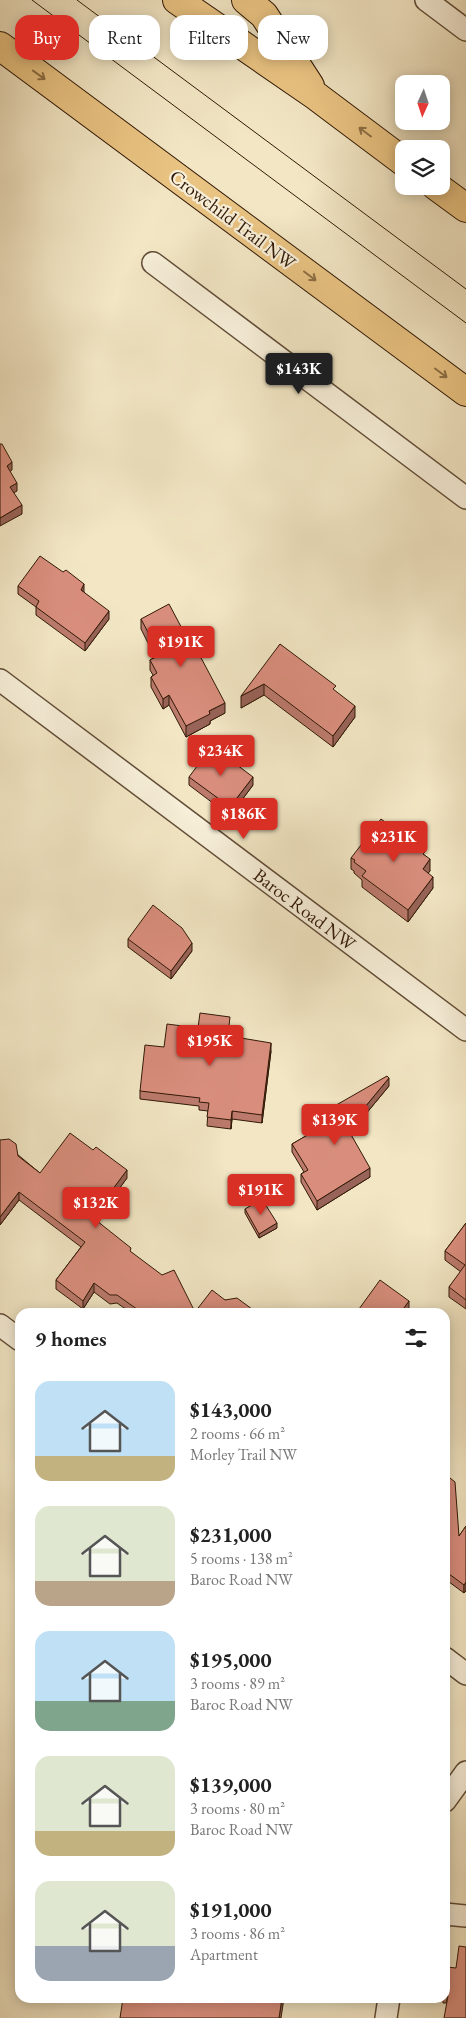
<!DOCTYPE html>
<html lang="en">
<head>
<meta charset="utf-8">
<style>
	:root { --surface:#fff; --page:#f2f2f2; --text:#222; --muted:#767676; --accent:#d93025 }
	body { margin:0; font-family:"EB Garamond",serif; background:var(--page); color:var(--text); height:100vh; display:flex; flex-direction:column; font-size:19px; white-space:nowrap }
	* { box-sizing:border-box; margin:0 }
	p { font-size:16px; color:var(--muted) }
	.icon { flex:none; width:28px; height:28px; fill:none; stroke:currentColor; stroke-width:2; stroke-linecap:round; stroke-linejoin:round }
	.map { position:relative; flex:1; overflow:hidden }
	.panel { position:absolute; left:15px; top:1308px; width:435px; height:695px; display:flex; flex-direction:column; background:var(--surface); border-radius:15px; box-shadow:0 2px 12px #0003 }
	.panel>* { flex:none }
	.top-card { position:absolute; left:15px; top:15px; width:436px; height:45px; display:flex; gap:10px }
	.needle { width:32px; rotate:183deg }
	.fabs { position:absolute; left:395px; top:75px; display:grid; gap:10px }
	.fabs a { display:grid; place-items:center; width:55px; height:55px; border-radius:10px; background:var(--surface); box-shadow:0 2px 12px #0003; font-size:25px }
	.price { position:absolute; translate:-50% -42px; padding:0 11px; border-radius:5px; background:var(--accent); color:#fff; font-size:16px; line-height:32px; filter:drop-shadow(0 1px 2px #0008) }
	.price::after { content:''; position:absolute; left:50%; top:30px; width:15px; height:11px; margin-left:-8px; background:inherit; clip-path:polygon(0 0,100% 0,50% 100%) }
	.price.selected { background:#222; color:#fff }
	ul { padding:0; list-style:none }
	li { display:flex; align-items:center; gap:15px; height:125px; padding:0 20px }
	li span { display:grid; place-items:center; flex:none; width:140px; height:100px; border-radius:15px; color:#555 }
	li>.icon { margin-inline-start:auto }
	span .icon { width:60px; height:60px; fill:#fffc; stroke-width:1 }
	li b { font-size:21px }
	h2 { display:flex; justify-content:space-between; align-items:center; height:60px; padding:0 20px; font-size:21px }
	.pill { padding:0 18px; border-radius:15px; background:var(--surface); box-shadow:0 2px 12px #0003; font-size:18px; line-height:45px }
	.pill.selected { background:var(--accent); color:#fff }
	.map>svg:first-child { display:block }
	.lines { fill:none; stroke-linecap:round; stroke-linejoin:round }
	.street-casing { stroke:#614c36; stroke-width:24 }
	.highway-casing { stroke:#311906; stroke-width:30 }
	.street { stroke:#f7efd9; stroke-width:21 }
	.highway { stroke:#e9c382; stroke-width:28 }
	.tram { stroke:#311906; stroke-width:1 }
	.wall { fill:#bb7a6c; stroke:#311906 }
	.shaded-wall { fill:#986358; stroke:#311906 }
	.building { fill:#d98e7d; stroke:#311906 }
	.oneway { stroke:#8d6e44 }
	.labels { text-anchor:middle; stroke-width:4.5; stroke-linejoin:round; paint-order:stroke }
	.street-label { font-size:19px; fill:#311906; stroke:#f7efd9 }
</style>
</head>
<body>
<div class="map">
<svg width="466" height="2018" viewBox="0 0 466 2018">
	<rect width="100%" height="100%" fill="#f2e6c4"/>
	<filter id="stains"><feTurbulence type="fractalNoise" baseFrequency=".004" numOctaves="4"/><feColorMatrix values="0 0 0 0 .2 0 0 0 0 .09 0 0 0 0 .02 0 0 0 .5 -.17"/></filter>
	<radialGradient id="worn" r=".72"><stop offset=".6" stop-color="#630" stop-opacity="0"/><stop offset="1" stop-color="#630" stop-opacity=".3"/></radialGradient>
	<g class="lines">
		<g class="street-casing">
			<g id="street">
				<path d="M426 0 466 30"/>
				<path d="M153 263 466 498"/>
				<path d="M0 680 466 1030"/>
				<path d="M0 1325 20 1340"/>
				<path d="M445 1658 466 1674"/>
				<path d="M445 1801 466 1772"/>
				<path d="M445 1914 466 1916"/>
				<path d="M386 2018 389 1998"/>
			</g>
		</g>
		<g class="highway-casing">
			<g id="highway">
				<path d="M177 0 316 96 404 162"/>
				<path d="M246 0 264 15 310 86"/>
				<path d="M0 46 466 392"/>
				<path d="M436 186 466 208"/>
			</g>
		</g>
		<use href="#street" class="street"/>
		<use href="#highway" class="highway"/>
		<g class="tram">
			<path d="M32 0 466 323"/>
			<path d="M77 0 466 289"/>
		</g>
	</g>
	<g class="wall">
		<path d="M18 586 84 592 109 619 85 651 36 615V607L18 594Z"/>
		<path d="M141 619 225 713 210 721V724L186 737 169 705 163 709 151 687V677L153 675 150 670V660L155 657 141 629Z"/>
		<path d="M280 644 355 717 333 747 264 695 241 708Z"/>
		<path d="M189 777 253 785 230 816 189 785Z"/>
		<path d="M417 846 425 856 430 871 428 873 433 888 408 922 362 887V880L354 873V871L351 869V858Z"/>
		<path d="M128 939 192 951 171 979 128 947Z"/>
		<path d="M230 1026 242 1038 271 1051 262 1123 232 1119 231 1129 207 1126 208 1111 199 1110V1106L140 1099V1091L164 1047 198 1028Z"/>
		<path d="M389 1086 350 1133 370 1177 317 1210 301 1182V1174L304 1172 292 1152V1144L318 1129H310V1120Z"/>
		<path d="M0 1140 40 1173 127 1178 96 1220 195 1312 225 1300 256 1312H130L117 1303 110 1304 94 1292 83 1309 56 1289V1280L81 1247 19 1200 0 1225Z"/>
		<path d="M245 1209 277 1228 259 1238 245 1213Z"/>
		<path d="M466 1223V1309L449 1297V1287L461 1272 445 1260V1251Z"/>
		<path d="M445 1474 459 1536 466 1526 464 1593 445 1579Z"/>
		<path d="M20 1489V1502L18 1501V1492Z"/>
		<path d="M456 1968 446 2003H443V1998H445V1984Z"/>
	</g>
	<g class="shaded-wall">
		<path d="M12 462V470L7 474V466Z"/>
		<path d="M17 483V491L10 495V487Z"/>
		<path d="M22 505V514L0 526V518Z"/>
		<path d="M84 584V592L81 590Z"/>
		<path d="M109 611V619L85 651V643Z"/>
		<path d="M264 684V695L241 708V696Z"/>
		<path d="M169 695V705L163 709V699Z"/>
		<path d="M225 703V713L210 721V724L186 737V726L209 711Z"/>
		<path d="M355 706V717L333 747V736Z"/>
		<path d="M253 777V785L230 816V807Z"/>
		<path d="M430 859V871L423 880V869Z"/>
		<path d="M433 877V888L408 922V910Z"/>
		<path d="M192 943V951L171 979V971Z"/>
		<path d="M271 1043V1051L262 1123V1115Z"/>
		<path d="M389 1078V1086L350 1133V1125Z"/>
		<path d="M232 1111V1119L231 1129V1120Z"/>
		<path d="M370 1168V1177L317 1210V1201Z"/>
		<path d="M127 1170V1178L92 1226V1217Z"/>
		<path d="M19 1192V1200L0 1225V1217Z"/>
		<path d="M277 1223V1228L259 1238V1234Z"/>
		<path d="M94 1283V1292L83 1309V1301Z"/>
		<path d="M409 1301V1310L407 1312H401Z"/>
		<path d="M466 1582V1591L464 1593V1585Z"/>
		<path d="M282 1998H284L281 2018H279Z"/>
	</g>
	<g class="building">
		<path d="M0 444H2L12 462 7 466 17 483 10 487 22 505 0 518Z"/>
		<path d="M40 556 63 572 66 570 84 584 81 590 109 611 85 643 36 607 39 601 18 586Z"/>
		<path d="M169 604 187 638 190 637 225 703 209 711 210 714 186 726 169 695 163 699 151 677 157 673 150 660 160 655 141 619Z"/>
		<path d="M280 644 336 686 333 689 355 706 333 736 264 684 241 696Z"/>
		<path d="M212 746 253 777 230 807 189 777Z"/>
		<path d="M381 819 392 827 401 825 417 837V846L425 852 423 854 430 859 423 869 433 877 408 910 362 876 366 871 354 862 355 860 351 858Z"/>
		<path d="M153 905 182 928 192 943 171 971 128 939Z"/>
		<path d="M200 1013 230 1017 229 1026 243 1028 241 1038 271 1043 262 1115 232 1111 231 1120 207 1117 209 1103 199 1102 200 1098 140 1091 145 1045 164 1047 167 1024 198 1028Z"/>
		<path d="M387 1076 389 1078 350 1125 345 1124 370 1168 317 1201 301 1174 308 1170 292 1144 330 1122 310 1120Z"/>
		<path d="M70 1133 93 1150 96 1147 127 1170 92 1217 131 1248 130 1251 162 1275 174 1270 195 1312 212 1290 225 1300 237 1298 256 1312H141L117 1295H110L94 1283 83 1301 56 1280 85 1242 19 1192 0 1217V1140L9 1139 16 1144 18 1156 40 1173Z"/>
		<path d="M262 1199 277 1223 259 1234 245 1209Z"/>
		<path d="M466 1223V1300L449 1287 465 1265 445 1251Z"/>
		<path d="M380 1280 409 1301 401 1312H363L359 1309Z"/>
		<path d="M445 1474 455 1482 459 1536 466 1526V1582L464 1585 445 1571Z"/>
		<path d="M459 1946 466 1947V2018H444L448 1996H445V1984L447 1967 456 1968Z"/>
		<path d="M123 1998H282L279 2018H120Z"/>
	</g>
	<defs><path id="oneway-shaft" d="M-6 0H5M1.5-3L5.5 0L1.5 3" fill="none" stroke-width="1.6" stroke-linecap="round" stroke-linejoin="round" transform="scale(1.25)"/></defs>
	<g class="oneway">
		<use href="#oneway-shaft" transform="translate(39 75) rotate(36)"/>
		<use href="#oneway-shaft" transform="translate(365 132) rotate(-143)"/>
		<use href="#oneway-shaft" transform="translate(310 276) rotate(37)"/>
		<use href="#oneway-shaft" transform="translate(441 373) rotate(37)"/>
	</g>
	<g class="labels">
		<g class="street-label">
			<text transform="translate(233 219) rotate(37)" y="7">Crowchild Trail NW</text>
			<text transform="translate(305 909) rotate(37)" y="7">Baroc Road NW</text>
		</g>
	</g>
	<rect width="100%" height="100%" filter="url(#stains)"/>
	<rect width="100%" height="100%" fill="url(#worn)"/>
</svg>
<div class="fabs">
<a><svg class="needle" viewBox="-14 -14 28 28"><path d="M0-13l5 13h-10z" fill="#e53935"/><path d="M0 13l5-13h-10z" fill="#767676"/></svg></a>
<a><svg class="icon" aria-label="layers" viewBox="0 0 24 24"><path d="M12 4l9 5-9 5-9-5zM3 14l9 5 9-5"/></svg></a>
</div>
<b class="price selected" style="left:299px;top:395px">$143K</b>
<b class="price" style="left:181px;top:668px">$191K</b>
<b class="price" style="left:221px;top:777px">$234K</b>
<b class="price" style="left:244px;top:840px">$186K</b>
<b class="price" style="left:394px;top:863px">$231K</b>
<b class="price" style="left:210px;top:1067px">$195K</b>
<b class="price" style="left:335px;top:1146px">$139K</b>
<b class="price" style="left:261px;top:1216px">$191K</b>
<b class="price" style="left:96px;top:1229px">$132K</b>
<div class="top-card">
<a class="pill selected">Buy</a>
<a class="pill">Rent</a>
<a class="pill">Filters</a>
<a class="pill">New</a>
</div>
<section class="panel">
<h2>9 homes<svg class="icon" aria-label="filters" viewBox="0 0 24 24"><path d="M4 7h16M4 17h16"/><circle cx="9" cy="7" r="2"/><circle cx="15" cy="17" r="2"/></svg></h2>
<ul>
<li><span style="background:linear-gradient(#bfe0f5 75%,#c2b280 0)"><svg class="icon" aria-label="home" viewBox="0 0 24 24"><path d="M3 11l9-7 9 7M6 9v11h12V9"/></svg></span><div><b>$143,000</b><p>2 rooms · 66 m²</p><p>Morley Trail NW</p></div></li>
<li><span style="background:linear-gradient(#dfe7d0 75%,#b9a48a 0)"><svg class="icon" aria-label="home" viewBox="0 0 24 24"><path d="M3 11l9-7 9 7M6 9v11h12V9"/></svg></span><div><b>$231,000</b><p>5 rooms · 138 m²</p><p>Baroc Road NW</p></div></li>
<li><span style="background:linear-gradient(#bfe0f5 70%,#7fa58c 0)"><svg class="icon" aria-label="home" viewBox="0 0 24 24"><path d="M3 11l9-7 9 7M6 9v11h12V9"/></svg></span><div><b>$195,000</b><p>3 rooms · 89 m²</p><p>Baroc Road NW</p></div></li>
<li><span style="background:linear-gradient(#dfe7d0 75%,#c2b280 0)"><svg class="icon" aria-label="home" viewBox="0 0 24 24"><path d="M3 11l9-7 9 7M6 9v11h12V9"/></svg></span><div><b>$139,000</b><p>3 rooms · 80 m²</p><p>Baroc Road NW</p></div></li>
<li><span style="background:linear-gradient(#dfe7d0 65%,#9aa5b1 0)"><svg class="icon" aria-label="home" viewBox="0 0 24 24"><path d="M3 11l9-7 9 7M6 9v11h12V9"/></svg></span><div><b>$191,000</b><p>3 rooms · 86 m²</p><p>Apartment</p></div></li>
</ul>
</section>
</div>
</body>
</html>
